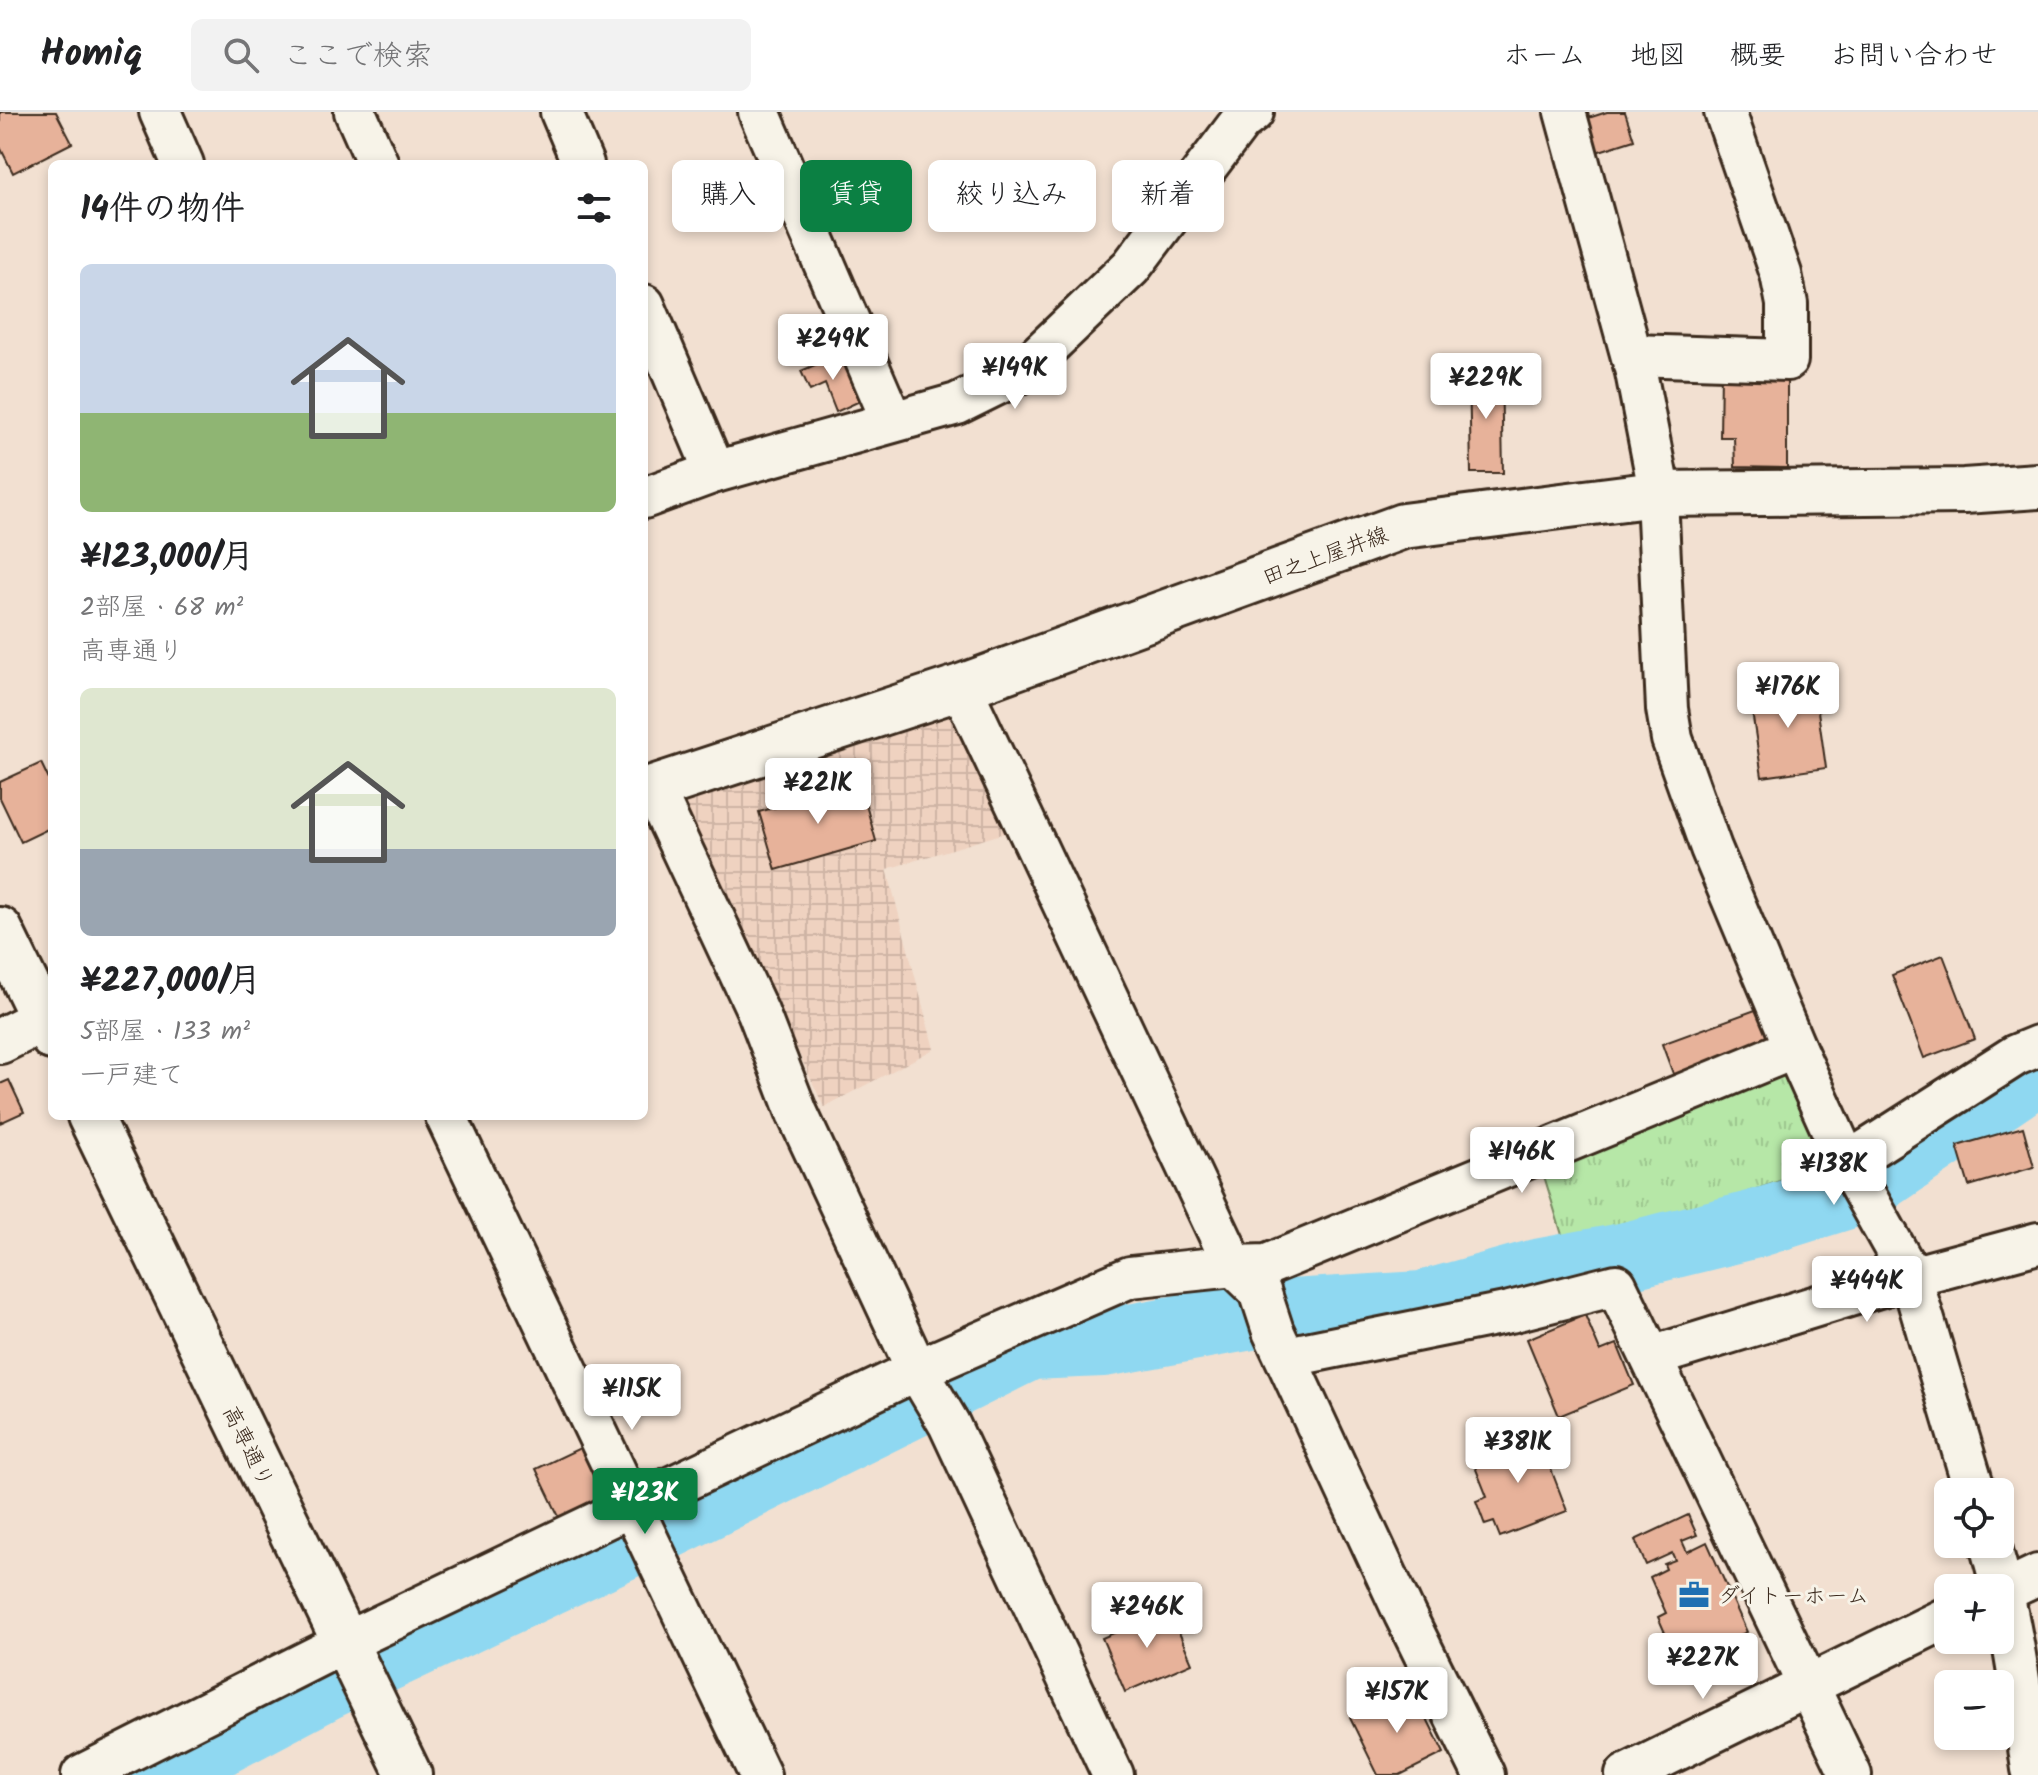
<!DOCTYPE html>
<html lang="ja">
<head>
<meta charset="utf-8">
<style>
	:root { --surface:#fff; --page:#f2f2f2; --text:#202124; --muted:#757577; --line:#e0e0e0; --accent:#0b8043 }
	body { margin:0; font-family:Kalam,"Klee One",sans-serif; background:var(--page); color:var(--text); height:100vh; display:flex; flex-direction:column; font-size:30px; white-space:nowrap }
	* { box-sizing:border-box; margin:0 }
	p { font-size:26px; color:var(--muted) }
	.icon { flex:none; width:44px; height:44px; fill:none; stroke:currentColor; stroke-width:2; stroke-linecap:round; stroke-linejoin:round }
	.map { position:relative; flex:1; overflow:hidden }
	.side { position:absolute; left:48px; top:48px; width:600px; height:960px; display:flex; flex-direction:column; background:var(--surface); border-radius:12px; box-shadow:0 4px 12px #0003 }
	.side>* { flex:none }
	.hud { position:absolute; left:672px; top:48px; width:760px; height:72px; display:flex; gap:16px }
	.controls { position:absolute; left:1934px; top:1366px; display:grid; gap:16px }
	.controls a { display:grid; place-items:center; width:80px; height:80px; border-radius:12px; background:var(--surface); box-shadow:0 4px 12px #0003; font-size:40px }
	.price { position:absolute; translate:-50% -68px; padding:0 18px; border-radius:8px; background:#fff; color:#222; font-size:26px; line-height:52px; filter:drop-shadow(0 2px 4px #0008) }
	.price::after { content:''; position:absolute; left:50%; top:48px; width:24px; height:18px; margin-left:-12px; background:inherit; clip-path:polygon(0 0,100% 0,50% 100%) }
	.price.current { background:var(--accent); color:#fff }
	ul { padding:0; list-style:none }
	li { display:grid; align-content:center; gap:16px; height:424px; padding:0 32px }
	li span { display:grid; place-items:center; height:248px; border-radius:12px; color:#555 }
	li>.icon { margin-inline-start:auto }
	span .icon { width:144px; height:144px; fill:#fffc; stroke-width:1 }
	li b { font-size:34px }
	h2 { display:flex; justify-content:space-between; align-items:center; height:96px; padding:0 32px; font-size:34px }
	.pill { padding:0 28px; border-radius:12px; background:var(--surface); box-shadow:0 4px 12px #0003; font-size:28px; line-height:72px }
	.pill.current { background:var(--accent); color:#fff }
	header { display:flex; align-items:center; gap:48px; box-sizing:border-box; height:112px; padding:0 40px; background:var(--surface); border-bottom:2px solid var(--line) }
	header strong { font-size:38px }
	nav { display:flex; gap:44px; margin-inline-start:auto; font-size:28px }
	.search { width:560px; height:72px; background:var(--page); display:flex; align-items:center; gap:20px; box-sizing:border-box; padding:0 28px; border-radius:12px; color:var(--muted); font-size:30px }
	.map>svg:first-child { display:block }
	.industrial { fill:url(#industrial-grid) }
	.grass { fill:url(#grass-tufts); stroke:#788862; stroke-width:2 }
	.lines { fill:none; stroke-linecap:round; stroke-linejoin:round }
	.river { stroke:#8fd8f1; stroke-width:68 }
	.building { fill:#e7b29a; stroke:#3b2a1e; stroke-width:2 }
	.minor-casing { stroke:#3b2a1e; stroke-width:46 }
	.tertiary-casing { stroke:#3b2a1e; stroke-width:50 }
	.secondary-casing { stroke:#3b2a1e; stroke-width:50 }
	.minor { stroke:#f7f3e8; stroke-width:40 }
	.tertiary { stroke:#f7f3e8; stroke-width:44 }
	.secondary { stroke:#f7f3e8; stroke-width:44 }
	.labels { text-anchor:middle; stroke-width:6; stroke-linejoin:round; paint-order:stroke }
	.street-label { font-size:22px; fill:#3b2a1e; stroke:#f7f3e8 }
	.poi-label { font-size:22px; fill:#3b2a1e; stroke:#f7f3e8; text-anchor:start }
</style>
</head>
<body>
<header>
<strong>Homiq</strong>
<div class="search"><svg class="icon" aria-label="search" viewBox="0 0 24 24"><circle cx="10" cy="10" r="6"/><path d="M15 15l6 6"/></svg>ここで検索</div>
<nav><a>ホーム</a><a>地図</a><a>概要</a><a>お問い合わせ</a></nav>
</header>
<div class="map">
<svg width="2038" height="1663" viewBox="0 0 2038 1663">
	<defs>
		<pattern id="industrial-grid" width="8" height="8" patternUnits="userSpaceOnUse" patternTransform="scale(2)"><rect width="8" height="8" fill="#efd2c0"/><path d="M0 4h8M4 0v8" fill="none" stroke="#ceb4a5"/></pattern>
		<pattern id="grass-tufts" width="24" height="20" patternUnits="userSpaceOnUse" patternTransform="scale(2)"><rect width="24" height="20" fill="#b6e7a7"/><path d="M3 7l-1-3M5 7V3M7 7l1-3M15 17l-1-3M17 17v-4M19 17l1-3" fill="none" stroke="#9dc68f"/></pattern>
	</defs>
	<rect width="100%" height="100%" fill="#f2e0d1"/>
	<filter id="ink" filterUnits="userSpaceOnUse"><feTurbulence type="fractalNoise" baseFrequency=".0125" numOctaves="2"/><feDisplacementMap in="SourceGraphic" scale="16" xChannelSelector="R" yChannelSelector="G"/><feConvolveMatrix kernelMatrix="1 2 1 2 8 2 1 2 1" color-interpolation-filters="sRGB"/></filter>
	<g filter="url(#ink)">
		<path class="industrial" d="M950 605 1008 720 887 757 934 937 824 995 683 692Z"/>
		<path class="grass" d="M1791 953 1833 1050 1695 1099 1566 1136 1541 1054Z"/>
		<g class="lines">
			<path class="river" d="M158 1663 326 1574 660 1417 1030 1234 1103 1231 1256 1203 1422 1193 1537 1161 1618 1146 1752 1113 1860 1079 2038 958"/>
		</g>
		<g class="building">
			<path d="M0 0H56L72 31 13 61 0 35Z"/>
			<path d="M1607 0H1625L1634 28 1590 42 1579 9Z"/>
			<path d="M840 242 860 289 836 300 825 272 810 279 801 259Z"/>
			<path d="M1501 257 1503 361H1471L1469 258Z"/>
			<path d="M1721 260 1787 261V356L1735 355 1734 325H1720Z"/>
			<path d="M1814 571 1826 656 1762 665 1749 580Z"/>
			<path d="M41 651 52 674V715L21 730 0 686V670Z"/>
			<path d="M860 671 876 729 776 758 759 700Z"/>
			<path d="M1943 843 1975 927 1924 946 1892 863Z"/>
			<path d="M1769 893 1782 928 1675 967 1662 932Z"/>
			<path d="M9 968 24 1000 0 1011V972Z"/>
			<path d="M2023 1015 2034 1055 1969 1074 1957 1034Z"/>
			<path d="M1585 1203 1600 1239 1617 1232 1634 1273 1559 1304 1527 1227Z"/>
			<path d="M1536 1318 1567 1399 1500 1425 1494 1410 1485 1413 1476 1389 1487 1385 1472 1347 1489 1341 1487 1336Z"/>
			<path d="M582 1335 606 1388 561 1409 536 1357Z"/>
			<path d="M1688 1403 1697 1423 1682 1429 1687 1440 1707 1430 1747 1520 1675 1552 1662 1525 1666 1523 1658 1505 1666 1501 1650 1465 1666 1457 1664 1452 1675 1448 1672 1441 1646 1453 1635 1428Z"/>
			<path d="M1169 1497 1192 1551 1125 1580 1102 1526Z"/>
			<path d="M1412 1576 1444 1641 1400 1663H1378L1350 1606Z"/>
		</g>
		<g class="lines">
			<g class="minor-casing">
				<g id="minor">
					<path d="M160 0 183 52"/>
					<path d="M355 0 378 52"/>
					<path d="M561 0 583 52"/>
					<path d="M759 0 892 309"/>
					<path d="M1565 0 1636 260 1656 363 1667 597 1672 627 1711 736 1795 936 1847 1051 1911 1165 2038 1131"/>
					<path d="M644 193 715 360"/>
					<path d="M1632 243 1787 248V192L1781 162 1725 0"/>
					<path d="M644 386 715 360 957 292 1020 261 1131 155 1241 9 1253 0"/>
					<path d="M961 575 1234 1154 1260 1179 1273 1219 1405 1503 1484 1663"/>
					<path d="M653 676 758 900 797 1001 917 1258 949 1312 1113 1663"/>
					<path d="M446 1004 760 1663"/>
					<path d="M1847 1051 2016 943 2038 934"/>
					<path d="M1286 1245 1510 1200 1616 1173 1851 1663"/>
					<path d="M1651 1245 1911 1165 1975 1380"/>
					<path d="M1990 1432C2012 1506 2021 1581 2032 1657L2035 1663"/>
					<path d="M2000 1481 2038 1463"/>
					<path d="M82 1663 344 1531 917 1258 1130 1165 1234 1154 1267 1153 1795 936"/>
					<path d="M1626 1663 1948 1505"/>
				</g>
			</g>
			<g class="tertiary-casing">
				<g id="tertiary">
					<path d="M0 818 52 925"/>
					<path d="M90 1004 409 1663"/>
				</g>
			</g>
			<g class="secondary-casing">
				<g id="secondary">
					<path d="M644 679 961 575 1403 414 1656 382 1964 379 2038 374"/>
					<path d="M0 929 52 903"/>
				</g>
			</g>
			<use href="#minor" class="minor"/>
			<use href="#tertiary" class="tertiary"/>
			<use href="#secondary" class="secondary"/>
		</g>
	</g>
	<defs>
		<g id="office-bare" transform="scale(2.4)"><path d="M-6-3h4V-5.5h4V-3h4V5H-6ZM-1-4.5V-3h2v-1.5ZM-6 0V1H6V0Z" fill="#1f6fb2" stroke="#f7f3e8" stroke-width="2.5" paint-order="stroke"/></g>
	</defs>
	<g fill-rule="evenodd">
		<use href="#office-bare" x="1694" y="1483"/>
	</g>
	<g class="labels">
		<g class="street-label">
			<text transform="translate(1325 443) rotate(-20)" y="8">田之上屋井線</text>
			<text transform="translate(249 1334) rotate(64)" y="8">高専通り</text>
		</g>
		<g class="poi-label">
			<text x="1718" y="1491">ダイトーホーム</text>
		</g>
	</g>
</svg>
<div class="controls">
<a><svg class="icon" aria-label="locate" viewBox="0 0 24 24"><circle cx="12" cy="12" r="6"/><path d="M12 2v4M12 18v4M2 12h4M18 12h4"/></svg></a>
<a>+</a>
<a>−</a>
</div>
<b class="price" style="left:833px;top:270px">¥249K</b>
<b class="price" style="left:1015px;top:299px">¥149K</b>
<b class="price" style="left:1486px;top:309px">¥229K</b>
<b class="price" style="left:1788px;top:618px">¥176K</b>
<b class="price" style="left:818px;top:714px">¥221K</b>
<b class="price" style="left:1522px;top:1083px">¥146K</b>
<b class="price" style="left:1834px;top:1095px">¥138K</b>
<b class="price" style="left:1867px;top:1212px">¥444K</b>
<b class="price" style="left:632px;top:1320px">¥115K</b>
<b class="price" style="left:1518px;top:1373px">¥381K</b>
<b class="price current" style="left:645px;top:1424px">¥123K</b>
<b class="price" style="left:1147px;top:1538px">¥246K</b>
<b class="price" style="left:1703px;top:1589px">¥227K</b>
<b class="price" style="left:1397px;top:1623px">¥157K</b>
<div class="hud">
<a class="pill">購入</a>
<a class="pill current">賃貸</a>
<a class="pill">絞り込み</a>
<a class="pill">新着</a>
</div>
<section class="side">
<h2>14件の物件<svg class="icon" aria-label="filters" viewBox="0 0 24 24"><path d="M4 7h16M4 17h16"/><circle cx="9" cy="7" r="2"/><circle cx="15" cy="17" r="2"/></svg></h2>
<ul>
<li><span style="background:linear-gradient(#c9d6e8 60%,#8fb573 0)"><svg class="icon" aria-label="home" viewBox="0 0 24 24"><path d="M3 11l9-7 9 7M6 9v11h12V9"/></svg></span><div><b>¥123,000/月</b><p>2部屋 · 68 m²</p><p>高専通り</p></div></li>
<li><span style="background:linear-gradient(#dfe7d0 65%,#9aa5b1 0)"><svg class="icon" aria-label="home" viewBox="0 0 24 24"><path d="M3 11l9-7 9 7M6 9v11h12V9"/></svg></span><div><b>¥227,000/月</b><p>5部屋 · 133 m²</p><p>一戸建て</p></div></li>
</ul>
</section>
</div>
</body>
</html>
